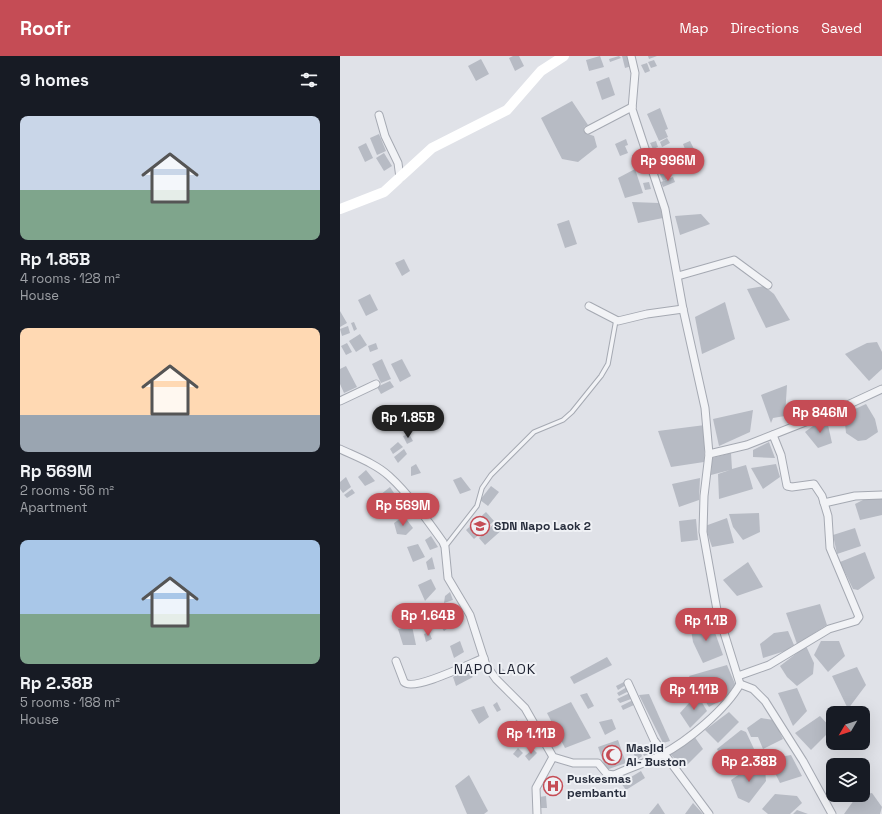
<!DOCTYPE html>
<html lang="en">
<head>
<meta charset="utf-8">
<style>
	:root { --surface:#171b24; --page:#242831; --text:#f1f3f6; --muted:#9ea1a6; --accent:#c54c55 }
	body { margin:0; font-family:"Space Grotesk",sans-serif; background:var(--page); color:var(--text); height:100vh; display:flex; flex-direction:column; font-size:15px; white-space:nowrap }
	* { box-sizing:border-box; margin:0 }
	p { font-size:13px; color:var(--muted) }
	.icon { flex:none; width:22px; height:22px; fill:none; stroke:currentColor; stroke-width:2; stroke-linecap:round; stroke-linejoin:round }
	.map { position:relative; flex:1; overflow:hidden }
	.sheet { display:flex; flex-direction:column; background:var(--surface); width:340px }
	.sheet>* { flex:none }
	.needle { width:26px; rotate:231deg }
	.fabs { position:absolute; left:486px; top:650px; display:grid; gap:8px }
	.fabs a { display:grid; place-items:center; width:44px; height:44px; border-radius:8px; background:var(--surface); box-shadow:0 4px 16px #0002; font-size:20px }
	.price { position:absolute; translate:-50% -34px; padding:0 9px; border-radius:14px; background:var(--accent); color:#fff; font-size:13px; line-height:26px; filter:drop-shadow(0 1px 2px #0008) }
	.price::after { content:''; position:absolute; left:50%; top:24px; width:12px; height:9px; margin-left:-6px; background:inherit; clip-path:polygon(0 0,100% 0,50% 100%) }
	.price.active { background:#222; color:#fff }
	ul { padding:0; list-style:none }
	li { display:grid; align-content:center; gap:8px; height:212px; padding:0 20px }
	li span { display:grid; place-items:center; height:124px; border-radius:8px; color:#555 }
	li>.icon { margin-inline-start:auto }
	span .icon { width:72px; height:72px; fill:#fffc; stroke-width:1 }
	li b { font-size:17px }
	h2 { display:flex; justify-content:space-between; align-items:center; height:48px; padding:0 20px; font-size:17px }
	header { display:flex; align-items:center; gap:24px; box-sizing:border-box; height:56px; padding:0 20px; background:var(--accent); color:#fff }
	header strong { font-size:19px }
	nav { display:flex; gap:22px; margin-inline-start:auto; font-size:14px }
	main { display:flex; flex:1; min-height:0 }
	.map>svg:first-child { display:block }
	.building { fill:#b7bbc4 }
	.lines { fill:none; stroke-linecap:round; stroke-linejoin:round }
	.lane-casing { stroke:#a5a9b2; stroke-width:5.5 }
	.street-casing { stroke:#a5a9b2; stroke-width:9 }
	.lane { stroke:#f2f3f6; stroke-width:3.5 }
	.street { stroke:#f2f3f6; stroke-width:7 }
	.secondary { stroke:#fff; stroke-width:10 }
	.labels { text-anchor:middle; stroke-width:4; stroke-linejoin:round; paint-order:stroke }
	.poi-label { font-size:12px; font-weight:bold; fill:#292f3e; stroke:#eff1f5; text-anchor:start }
	.quarter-label { font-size:14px; letter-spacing:1px; fill:#1c202f; stroke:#eff1f5 }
</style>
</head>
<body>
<header>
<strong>Roofr</strong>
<nav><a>Map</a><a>Directions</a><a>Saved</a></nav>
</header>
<main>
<section class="sheet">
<h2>9 homes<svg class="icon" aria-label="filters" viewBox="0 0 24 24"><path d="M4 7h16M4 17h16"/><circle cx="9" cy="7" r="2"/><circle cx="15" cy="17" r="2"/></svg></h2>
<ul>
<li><span style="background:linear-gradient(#c9d6e8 60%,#7fa58c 0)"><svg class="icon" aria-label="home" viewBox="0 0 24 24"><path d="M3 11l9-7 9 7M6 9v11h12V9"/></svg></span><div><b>Rp 1.85B</b><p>4 rooms · 128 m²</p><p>House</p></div></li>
<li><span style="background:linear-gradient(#ffd9b3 70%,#9aa5b1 0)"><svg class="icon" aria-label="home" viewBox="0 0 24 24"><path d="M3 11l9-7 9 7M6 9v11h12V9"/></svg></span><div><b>Rp 569M</b><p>2 rooms · 56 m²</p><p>Apartment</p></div></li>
<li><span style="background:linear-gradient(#a9c7e8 60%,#7fa58c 0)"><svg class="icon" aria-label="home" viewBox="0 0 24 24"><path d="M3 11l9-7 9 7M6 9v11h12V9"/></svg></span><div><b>Rp 2.38B</b><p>5 rooms · 188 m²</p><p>House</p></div></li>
</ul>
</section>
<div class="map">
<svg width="542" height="758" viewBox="0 0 542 758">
	<rect width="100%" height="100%" fill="#e0e2e8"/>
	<g class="building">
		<path d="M173 0H179L184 10 175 15 169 2Z"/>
		<path d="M260 0 264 11 249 15 246 4Z"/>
		<path d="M279 0 281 2 270 6 269 3Z"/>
		<path d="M282 0H289L292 10 285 12Z"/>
		<path d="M308 0H317L309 3Z"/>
		<path d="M141 3 149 18 136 25 128 10Z"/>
		<path d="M314 4 317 10 311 12 308 6Z"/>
		<path d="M307 7 310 15 305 17 301 9Z"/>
		<path d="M269 21 275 39 262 44 256 26Z"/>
		<path d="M232 45 248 69 244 71 245 77 254 80 257 91 238 106 222 103 201 62Z"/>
		<path d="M320 52 328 73 325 74 328 81 319 85 307 58Z"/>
		<path d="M39 78 46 95 37 99 30 82Z"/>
		<path d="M327 82 330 87 322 91 320 86Z"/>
		<path d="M286 83 288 89 285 90 288 97 280 100 275 88Z"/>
		<path d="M316 85 318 91 313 93 310 87Z"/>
		<path d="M350 85 357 99 354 100 356 106 348 109 346 104 349 103 343 88Z"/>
		<path d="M26 87 33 102 25 106 18 91Z"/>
		<path d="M330 95 337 113 329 116 327 110 325 111 320 99Z"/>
		<path d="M44 97 52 110 44 115 36 102Z"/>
		<path d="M299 97 301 105H298L299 108 294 109 292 99Z"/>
		<path d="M295 113 303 137 285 142 278 122Z"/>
		<path d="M324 114 328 123 323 125 319 116Z"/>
		<path d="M333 121 335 126 323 131 321 126Z"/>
		<path d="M309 126 311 133 305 134 303 127Z"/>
		<path d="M292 146 319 147 323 162 298 167Z"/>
		<path d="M361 158 370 168 340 179 335 160Z"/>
		<path d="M229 164 237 188 225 192 217 168Z"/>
		<path d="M64 203 70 215 62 220 55 207Z"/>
		<path d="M424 230 434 238 450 264 426 272 407 233Z"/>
		<path d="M30 238 38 254 26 260 18 244Z"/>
		<path d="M385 246 395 283 362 298 355 261Z"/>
		<path d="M0 255 7 267 0 271Z"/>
		<path d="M14 266 17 273 14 275 11 267Z"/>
		<path d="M8 270 10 277 2 280 0 273Z"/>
		<path d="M20 278 27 289 16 296 9 285Z"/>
		<path d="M537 286 542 296V313L529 325 505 298 527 287Z"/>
		<path d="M7 287 12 296 6 299 1 290Z"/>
		<path d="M36 287 38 293 30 296 28 290Z"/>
		<path d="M42 303 51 323 41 327 32 308Z"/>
		<path d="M62 303 71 320 60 326 51 308Z"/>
		<path d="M6 310 17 331 4 337 0 328V313Z"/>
		<path d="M50 325 54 331 41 338 37 331Z"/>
		<path d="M447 329 445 360 433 362 431 367 421 339Z"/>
		<path d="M526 348 535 363 538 376 526 384 518 385 506 377 504 358Z"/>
		<path d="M413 354 410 376 379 390 373 363Z"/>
		<path d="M481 364 488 369 492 387 478 392 465 376Z"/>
		<path d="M365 369 364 406 331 411 318 375Z"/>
		<path d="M69 378 73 385 67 388 63 380Z"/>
		<path d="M58 386 63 391 53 398 50 393Z"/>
		<path d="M429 386 435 402 413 401V394Z"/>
		<path d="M64 393 67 398 58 407 54 401Z"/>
		<path d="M391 397 392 413 406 409 413 433 379 443 378 418 390 414 371 419 372 402Z"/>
		<path d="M76 408 81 417 71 420V411Z"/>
		<path d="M436 408 440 421 423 433 411 412Z"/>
		<path d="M26 414 35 425 25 430 18 421Z"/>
		<path d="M6 421 11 431 3 437 0 433V426Z"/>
		<path d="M121 421 131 434 120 438 113 424Z"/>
		<path d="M360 422 359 444 339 451 332 428Z"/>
		<path d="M151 430 159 436 148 450 140 444Z"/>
		<path d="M50 431 58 443 48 450 40 439Z"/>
		<path d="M12 433 15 437 7 442 4 439Z"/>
		<path d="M527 442H542V459L520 464 515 448Z"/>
		<path d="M146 456 154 465 134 483 126 474Z"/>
		<path d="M419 457 420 476 403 484 393 471 389 458Z"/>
		<path d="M64 460 73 472 66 479 57 478 54 467Z"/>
		<path d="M387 462 394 487 372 491 365 470Z"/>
		<path d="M356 463 358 484 341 486 339 465Z"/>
		<path d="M157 465 164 472 145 489 139 482Z"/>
		<path d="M515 472 521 490 497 498 493 479Z"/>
		<path d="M91 480 98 491 90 494 85 484Z"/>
		<path d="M78 488 85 501 73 506 67 491Z"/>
		<path d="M525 496 535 522 518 534 513 533 500 506Z"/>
		<path d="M92 501 95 513 88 514 86 506Z"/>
		<path d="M408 506 423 531 397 540 383 524Z"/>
		<path d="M91 523 96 533 85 545 78 529Z"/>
		<path d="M110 536 113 544 104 547 105 540Z"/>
		<path d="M480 548 487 569 457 588 446 557Z"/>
		<path d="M111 550 117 566 104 575 96 564Z"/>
		<path d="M92 563 95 568 84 569 83 565Z"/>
		<path d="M366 564 373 571 383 599 363 607 353 586 351 574Z"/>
		<path d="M72 570 76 589H63L58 573Z"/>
		<path d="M448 575 454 589 445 595 423 602 420 588 434 577Z"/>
		<path d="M89 576 92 583 86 586 84 578Z"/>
		<path d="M120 585 124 596 114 602 110 590Z"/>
		<path d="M481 585H499L505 600 488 616 474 599Z"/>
		<path d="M466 590 474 607 473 618 457 630 447 621 440 610Z"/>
		<path d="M267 601 272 609 234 628 230 621Z"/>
		<path d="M387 609 395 628 388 640 369 651 349 620Z"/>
		<path d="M160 610 165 615 161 618 157 613Z"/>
		<path d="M517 611 526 629 508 653 492 620Z"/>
		<path d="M126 614 133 621 116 630 113 621Z"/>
		<path d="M284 626 286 629 278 634 276 630Z"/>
		<path d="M287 631 289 635 279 640 277 637Z"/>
		<path d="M457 632 467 655 453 670 438 637Z"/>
		<path d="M247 637 254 650 248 653 240 639Z"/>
		<path d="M290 637 291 643 280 647 277 643Z"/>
		<path d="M309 638 330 685 323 687 299 639Z"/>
		<path d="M357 638 367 655 350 672 340 657Z"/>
		<path d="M293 644 294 649 283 654 281 650Z"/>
		<path d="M157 646 161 654 157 656 153 649Z"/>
		<path d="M231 646 251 682 225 692 207 657Z"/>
		<path d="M144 650 149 661 139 668 131 654Z"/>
		<path d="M389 656 399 666 378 687 365 674Z"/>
		<path d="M480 660 492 673 471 694 455 677Z"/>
		<path d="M421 662 434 664 443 683 423 693 418 681H411L407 672Z"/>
		<path d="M272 663 276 673 265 679 259 666Z"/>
		<path d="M177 664 182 673 176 679 171 667Z"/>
		<path d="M401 674 406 676 415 695 388 715 377 693Z"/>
		<path d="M185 675 189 680 180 687 177 681Z"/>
		<path d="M354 680 363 693 344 712 330 698Z"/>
		<path d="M278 684 286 707 266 714 258 691Z"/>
		<path d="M312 688 315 695 304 700 301 693Z"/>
		<path d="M298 690 302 700 297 704 291 693Z"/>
		<path d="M178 692 183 697 178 702 173 698Z"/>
		<path d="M193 693 197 697 189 705 185 700Z"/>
		<path d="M451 699 462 720 440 727 428 703Z"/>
		<path d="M413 709 425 713 426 725 409 747 398 742 391 724Z"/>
		<path d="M301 715 305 722 286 734 281 727Z"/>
		<path d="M129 719 148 755 144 758H127L115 730Z"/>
		<path d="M215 723 219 732 211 737 206 728Z"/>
		<path d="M532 737 542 751 540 758H504L517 740Z"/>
		<path d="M435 738 457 740 462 747 450 758H428L422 753Z"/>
		<path d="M206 740 207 752H199V741Z"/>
		<path d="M318 747 325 758H309Z"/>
		<path d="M353 747 363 758H345Z"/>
		<path d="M457 754 468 758H453Z"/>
	</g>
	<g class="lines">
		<g class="lane-casing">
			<path id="lane" d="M105 491 137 450 142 432 151 419 194 376 223 364 232 356 261 320 268 308 276 264"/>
		</g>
		<g class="street-casing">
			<g id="street">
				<path d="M39 59 45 80 58 107 60 122"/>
				<path d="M248 74 292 51"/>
				<path d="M338 220 394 204 428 229"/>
				<path d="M249 250 278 265 307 258 343 253"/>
				<path d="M0 345 36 328"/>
				<path d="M0 393C17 401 36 408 49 420 68 437 88 465 103 486L105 491 108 522 130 559 146 609 156 623 185 652 213 701 233 707H258L267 718 274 719C289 712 306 707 321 699 347 686 386 653 400 628L377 554 363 476 364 440 369 398 365 352 343 253 325 153 292 53 295 17 291 0"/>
				<path d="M369 398 407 389 501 352 542 333"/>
				<path d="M484 447 515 440 542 439"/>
				<path d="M56 605 64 626C73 636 131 607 144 602"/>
				<path d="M398 620 429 609 489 573 516 565 519 561 490 492 488 460 482 440 474 428 452 431 447 430 441 399 433 379"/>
				<path d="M288 627 314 684 369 758"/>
				<path d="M400 628 413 633 425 645 463 705 492 758"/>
				<path d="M197 758 196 732 213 701"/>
			</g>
		</g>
		<use href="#lane" class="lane"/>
		<use href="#street" class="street"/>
		<path class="secondary" d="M0 153 44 136 92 92 167 54 201 15 224 0"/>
	</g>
	<defs>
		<g id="school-ring" transform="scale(1)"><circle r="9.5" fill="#eff1f5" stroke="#c54c55" stroke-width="1.5"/><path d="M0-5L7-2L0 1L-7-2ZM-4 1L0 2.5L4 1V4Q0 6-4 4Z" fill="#c54c55"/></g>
		<g id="mosque-ring" transform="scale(1)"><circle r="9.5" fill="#eff1f5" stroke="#c54c55" stroke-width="1.5"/><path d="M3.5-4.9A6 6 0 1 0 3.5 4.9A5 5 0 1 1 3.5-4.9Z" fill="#c54c55"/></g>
		<g id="hospital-ring" transform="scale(1)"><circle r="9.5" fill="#eff1f5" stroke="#c54c55" stroke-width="1.5"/><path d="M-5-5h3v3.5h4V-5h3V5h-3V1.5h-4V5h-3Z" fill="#c54c55"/></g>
	</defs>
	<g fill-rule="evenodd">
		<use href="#school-ring" x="140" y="470"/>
		<use href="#mosque-ring" x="272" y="699"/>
		<use href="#hospital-ring" x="213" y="730"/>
	</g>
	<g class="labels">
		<g class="poi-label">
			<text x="154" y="474">SDN Napo Laok 2</text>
			<text x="286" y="696">Masjid<tspan x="286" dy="14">Al- Buston</tspan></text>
			<text x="227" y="727">Puskesmas<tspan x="227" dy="14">pembantu</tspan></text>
		</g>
		<g class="quarter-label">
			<text x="155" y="618">NAPO LAOK</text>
		</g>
	</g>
</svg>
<div class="fabs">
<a><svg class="needle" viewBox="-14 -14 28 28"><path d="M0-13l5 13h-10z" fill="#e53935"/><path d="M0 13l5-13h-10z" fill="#9ea1a6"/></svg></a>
<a><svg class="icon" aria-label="layers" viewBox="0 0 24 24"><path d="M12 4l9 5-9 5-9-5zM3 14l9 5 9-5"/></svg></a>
</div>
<b class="price" style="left:328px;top:126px">Rp 996M</b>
<b class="price" style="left:480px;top:378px">Rp 846M</b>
<b class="price active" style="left:68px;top:383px">Rp 1.85B</b>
<b class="price" style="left:63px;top:471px">Rp 569M</b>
<b class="price" style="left:88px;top:581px">Rp 1.64B</b>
<b class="price" style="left:366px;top:586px">Rp 1.1B</b>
<b class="price" style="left:354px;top:655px">Rp 1.11B</b>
<b class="price" style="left:191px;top:699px">Rp 1.11B</b>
<b class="price" style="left:409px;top:727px">Rp 2.38B</b>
</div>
</main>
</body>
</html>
